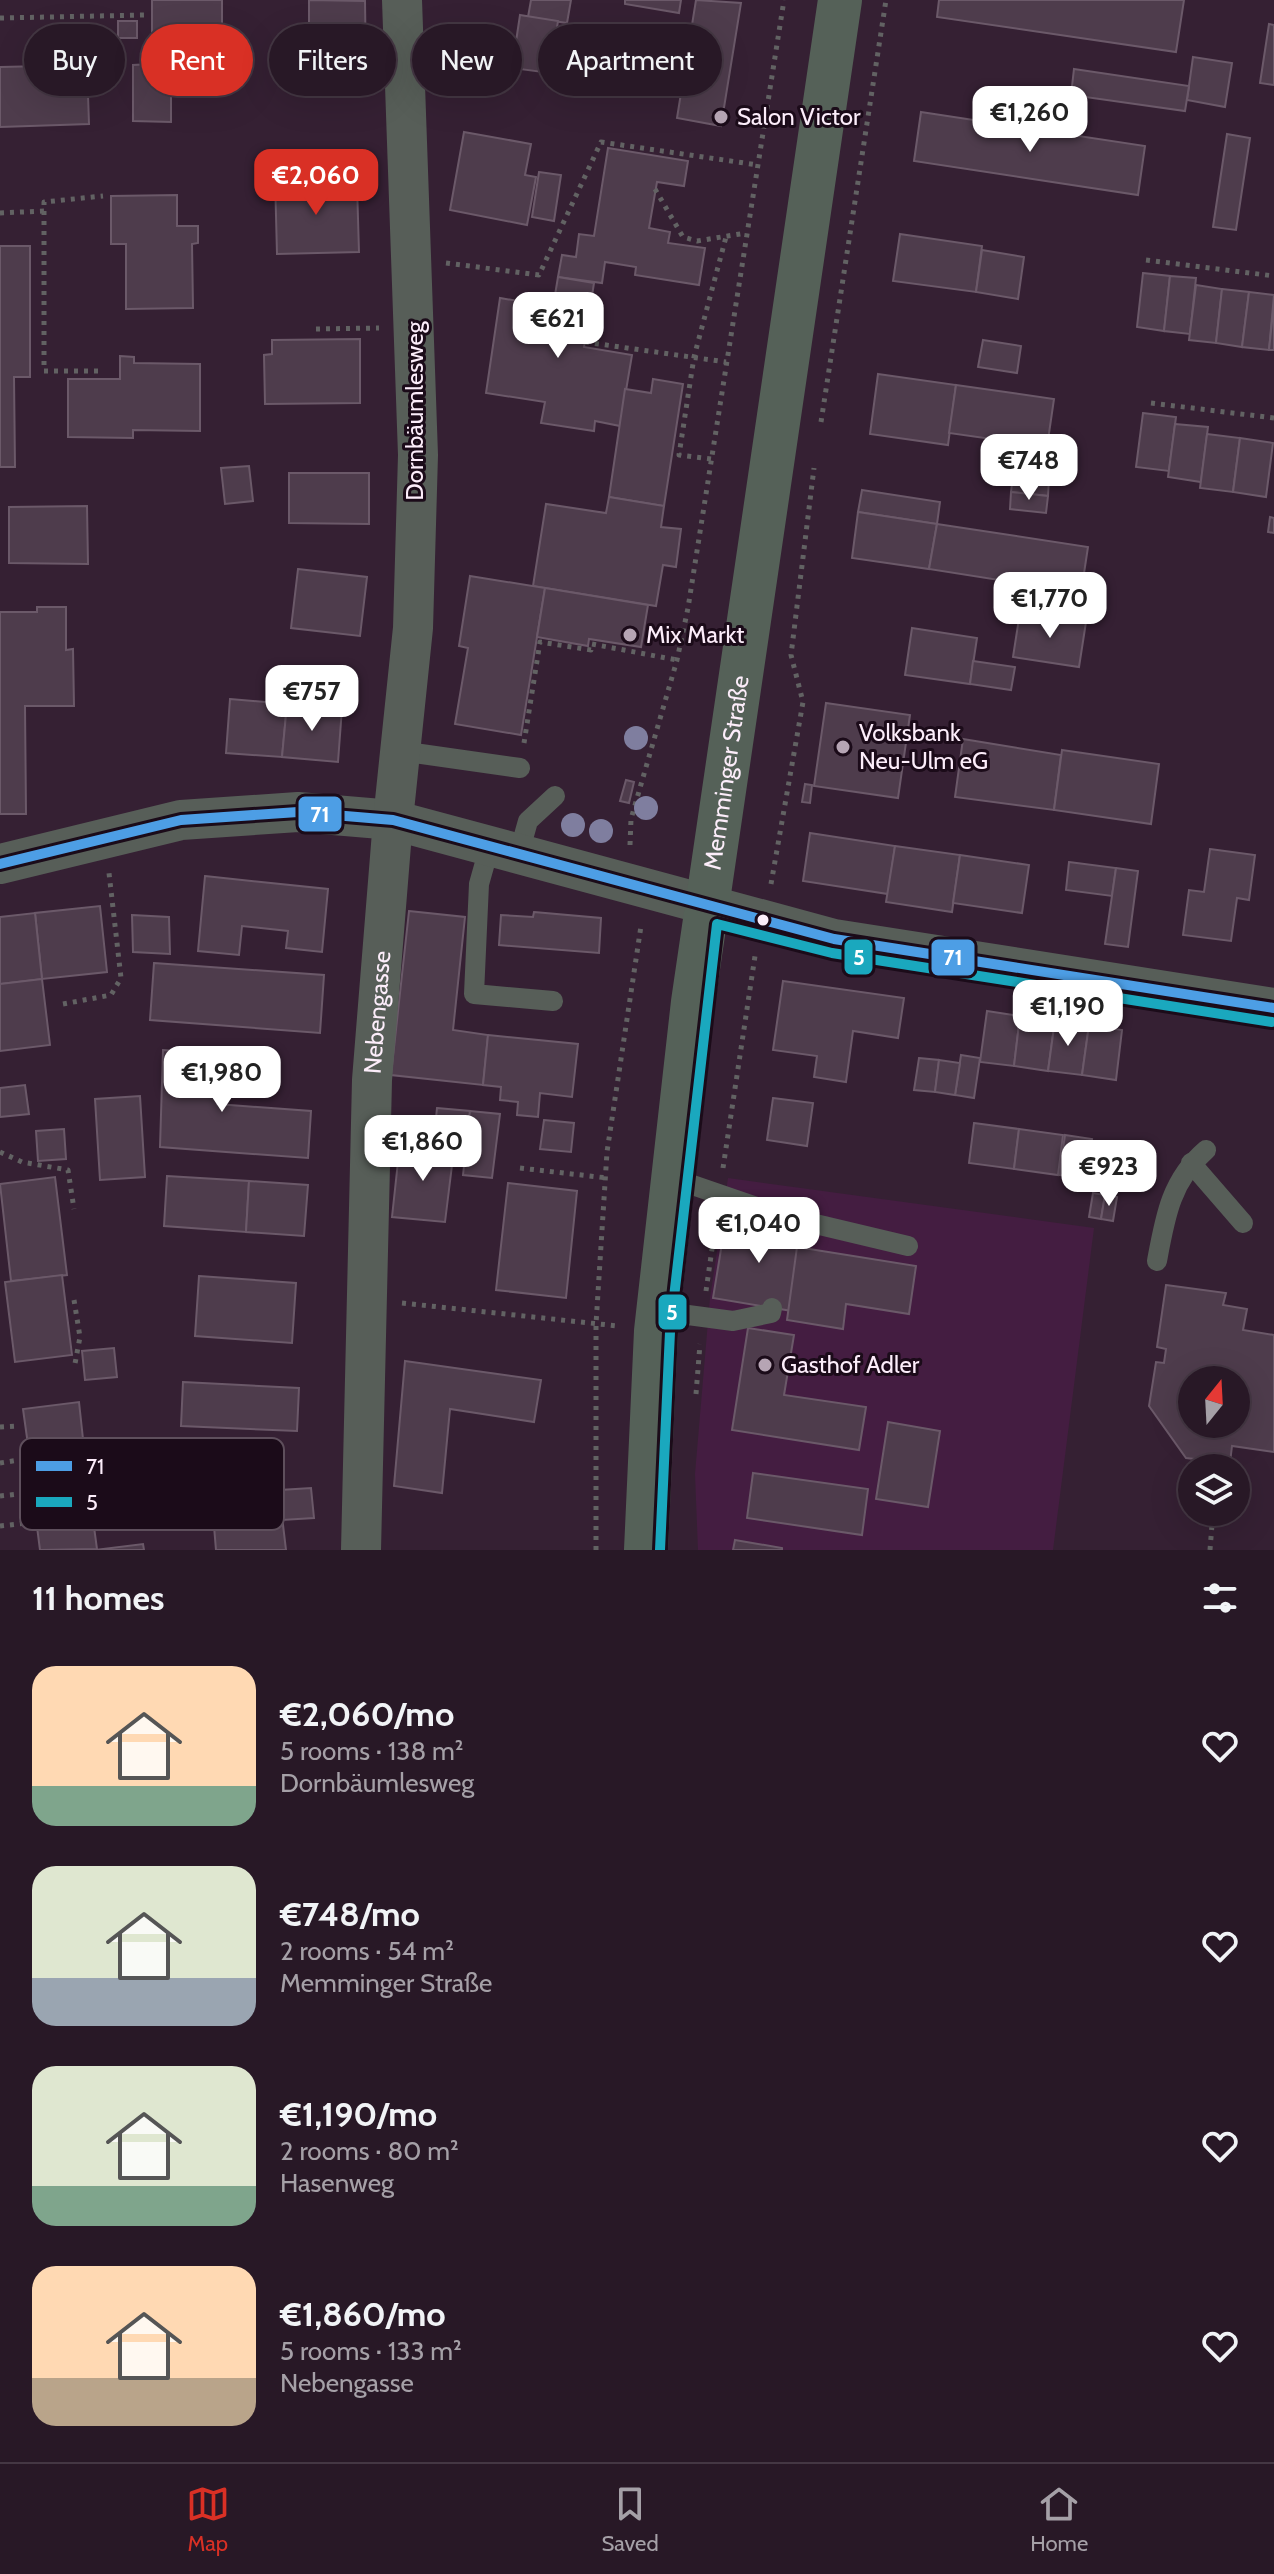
<!DOCTYPE html>
<html lang="en">
<head>
<meta charset="utf-8">
<style>
	:root { --surface:#281826; --page:#30212e; --text:#f1f3f6; --muted:#a5a0a7; --line:#443743; --accent:#d93025 }
	body { margin:0; font-family:Cabin,sans-serif; background:var(--page); color:var(--text); height:100vh; display:flex; flex-direction:column; font-size:30px; white-space:nowrap }
	* { box-sizing:border-box; margin:0 }
	p { font-size:26px; color:var(--muted) }
	.icon { flex:none; width:44px; height:44px; fill:none; stroke:currentColor; stroke-width:2; stroke-linecap:round; stroke-linejoin:round }
	.map { position:relative; height:1550px; overflow:hidden }
	.drawer { display:flex; flex-direction:column; background:var(--surface); flex:1 }
	.drawer>* { flex:none }
	.guide { position:absolute; left:24px; top:24px; width:800px; height:72px; display:flex; gap:16px }
	.needle { width:52px; rotate:18deg }
	.fabs { position:absolute; left:1178px; top:1366px; display:grid; gap:16px }
	.fabs a { display:grid; place-items:center; width:72px; height:72px; border-radius:50%; background:var(--surface); box-shadow:0 8px 32px #0002,0 0 0 2px var(--line); font-size:40px }
	.price { position:absolute; translate:-50% -68px; padding:0 18px; border-radius:16px; background:#fff; color:#222; font-size:26px; line-height:52px; filter:drop-shadow(0 2px 4px #0008) }
	.price::after { content:''; position:absolute; left:50%; top:48px; width:24px; height:18px; margin-left:-12px; background:inherit; clip-path:polygon(0 0,100% 0,50% 100%) }
	.price.current { background:var(--accent); color:#fff }
	ul { padding:0; list-style:none }
	li { display:flex; align-items:center; gap:24px; height:200px; padding:0 32px }
	li span { display:grid; place-items:center; flex:none; width:224px; height:160px; border-radius:24px; color:#555 }
	li>.icon { margin-inline-start:auto }
	span .icon { width:96px; height:96px; fill:#fffc; stroke-width:1 }
	li b { font-size:34px }
	h2 { display:flex; justify-content:space-between; align-items:center; height:96px; padding:0 32px; font-size:34px }
	.tag { padding:0 28px; border-radius:36px; background:var(--surface); box-shadow:0 8px 32px #0002,0 0 0 2px var(--line); font-size:28px; line-height:72px }
	.tag.current { background:var(--accent); color:#fff }
	.menu { display:flex; justify-content:space-around; align-items:center; height:112px; border-top:2px solid var(--line); background:var(--surface); font-size:22px; color:var(--muted) }
	.menu a { display:grid; justify-items:center; gap:4px }
	.menu .current { color:var(--accent) }
	.map>svg:first-child { display:block }
	.built { fill:#441d41 }
	.building { fill:#4e3c4c; stroke:#6b5969; stroke-width:2; fill-rule:evenodd }
	.lines { fill:none; stroke-linecap:round; stroke-linejoin:round }
	.path { stroke:#626263; stroke-width:5; stroke-dasharray:4 6; stroke-linecap:butt }
	.service { stroke:#575e58; stroke-width:20 }
	.minor { stroke:#575e58; stroke-width:40 }
	.secondary { stroke:#556158; stroke-width:44 }
	.bus-1-casing { stroke:#1b0b19; stroke-width:16 }
	.bus-2-casing { stroke:#1b0b19; stroke-width:16 }
	.bus-1 { stroke:#4d9ee5; stroke-width:10 }
	.bus-2 { stroke:#1aa8be; stroke-width:10 }
	.tree { fill:#7f7e9f }
	.poi-dot { fill:#b6a5b4; stroke:#1b0b19; stroke-width:3 }
	.bus-dot { fill:#fcedfa; stroke:#1b0b19; stroke-width:3 }
	.labels { text-anchor:middle; stroke-width:6; stroke-linejoin:round; paint-order:stroke }
	.poi-label { font-size:24px; fill:#fcedfa; stroke:#1b0b19; text-anchor:start }
	.street-label { font-size:24px; fill:#fcedfa; stroke:#1b0b19 }
	.key { fill:#1b0b19; stroke:#5e4f5c; stroke-width:2 }
	.key-label { font-size:22px; fill:#fcedfa }
	.line-badge { stroke:#1b0b19; stroke-width:3 }
	.badge-label { font-size:22px; text-anchor:middle; font-weight:bold; fill:#fff }
</style>
</head>
<body>
<div class="map">
<svg width="1274" height="1550" viewBox="0 0 1274 1550">
	<rect width="100%" height="100%" fill="#352033"/>
	<path class="built" d="M728 1178 1094 1228 1053 1550H698L695 1474 710 1298Z"/>
	<g class="building">
		<path d="M152 0H222V85H171V122L133 121V65L152 64Z"/>
		<path d="M309 0 365 1 366 71 309 69Z"/>
		<path d="M531 0H571L567 23 528 17Z"/>
		<path d="M625 0H681L679 13 625 4Z"/>
		<path d="M696 0 741 3 721 126 677 118Z"/>
		<path d="M939 0H1184L1176 52 937 17Z"/>
		<path d="M520 15 558 21 550 73 512 68Z"/>
		<rect x="118" y="21" width="19" height="17"/>
		<path d="M1269 24 1274 25V85L1260 83Z"/>
		<path d="M1193 57 1232 63 1225 107 1187 100Z"/>
		<path d="M87 65 89 124 0 127V67Z"/>
		<path d="M1074 69 1189 86 1185 111 1071 95Z"/>
		<path d="M921 112 1145 146 1138 195 914 161Z"/>
		<path d="M464 132 531 144 525 175 536 177 527 225 450 210Z"/>
		<path d="M1227 134 1250 138 1236 230 1213 227Z"/>
		<path d="M608 148 688 161 684 186 657 182 649 228 670 232 668 243 705 248 699 285 635 275 636 267 605 262 602 283 558 277 562 255 576 257 579 234 594 236Z"/>
		<path d="M539 172 561 175 554 221 532 217Z"/>
		<path d="M315 176 316 186 357 185 359 252 277 254 275 177Z"/>
		<path d="M177 195V226H198V243L192 244 193 308 126 309V244H111V196Z"/>
		<path d="M900 234 982 246 976 292 893 281Z"/>
		<path d="M0 246H30V377H14L15 467H0Z"/>
		<path d="M982 250 1024 257 1018 299 976 292Z"/>
		<path d="M1143 273 1170 276 1164 331 1137 327Z"/>
		<path d="M1170 276 1196 278 1190 334 1164 331Z"/>
		<path d="M558 277 594 283 584 347 632 355 620 426 595 421 594 431 541 423 545 402 486 393 500 298 553 307Z"/>
		<path d="M1196 285 1222 289 1216 343 1189 340Z"/>
		<path d="M1222 289 1249 292 1242 347 1216 343Z"/>
		<path d="M1249 292 1274 295 1269 350 1242 347Z"/>
		<path d="M1274 303V350H1269Z"/>
		<path d="M360 339V403L265 404 264 355 272 354V340Z"/>
		<path d="M983 340 1021 346 1017 373 978 367Z"/>
		<path d="M120 356 134 357V363L200 364V431L133 430V438L68 437V379H120Z"/>
		<path d="M878 374 956 385 948 445 870 434Z"/>
		<path d="M653 379 683 384 664 506 609 497 625 389 651 393Z"/>
		<path d="M956 385 1054 399 1047 447 949 433Z"/>
		<path d="M1143 413 1176 417 1169 471 1136 467Z"/>
		<path d="M1175 424 1208 427 1201 482 1168 477Z"/>
		<path d="M1207 434 1240 438 1233 492 1200 488Z"/>
		<path d="M1240 438 1273 443 1266 497 1233 492Z"/>
		<path d="M249 466 253 501 225 504 221 468Z"/>
		<path d="M289 473H369V524L289 523Z"/>
		<path d="M1013 475 1049 479 1048 496 1011 492Z"/>
		<path d="M862 490 940 502 937 524 858 512Z"/>
		<path d="M1011 492 1048 496 1046 513 1010 509Z"/>
		<path d="M609 497 664 506 661 527 681 529 676 567 663 565 656 606 533 586 546 504 606 513Z"/>
		<path d="M87 506 88 564 9 563V507Z"/>
		<path d="M858 512 937 524 929 569 852 558Z"/>
		<path d="M1270 517 1274 518V533L1268 532Z"/>
		<path d="M937 524 1088 547 1081 593 929 569Z"/>
		<path d="M298 569 367 577 360 636 291 628Z"/>
		<path d="M470 576 545 588 521 735 455 724 468 648 459 646Z"/>
		<path d="M545 588 648 605 641 647 589 639 588 646 537 637Z"/>
		<path d="M37 607H66V650L73 649 74 706H25L26 814H0V612H37Z"/>
		<path d="M1020 612 1086 622 1079 667 1013 657Z"/>
		<path d="M912 628 977 638 970 684 905 675Z"/>
		<path d="M973 661 1015 667 1011 690 970 684Z"/>
		<path d="M230 699 287 704 282 757 226 753Z"/>
		<path d="M826 703 910 715 898 798 814 786Z"/>
		<path d="M287 704 342 708 338 762 282 757Z"/>
		<path d="M963 739 1061 755 1054 810 955 797Z"/>
		<path d="M1062 750 1159 764 1151 824 1054 810Z"/>
		<path d="M626 780 634 782 629 803 620 801Z"/>
		<path d="M805 784 812 785 810 803 802 802Z"/>
		<path d="M810 833 895 846 888 894 803 881Z"/>
		<path d="M895 846 960 855 952 912 886 902Z"/>
		<path d="M1210 849 1255 855 1249 900 1237 898 1231 941 1183 935 1189 890 1204 892Z"/>
		<path d="M960 855 1029 865 1022 913 953 903Z"/>
		<path d="M1069 862 1116 868 1112 896 1066 890Z"/>
		<path d="M1116 868 1138 871 1128 947 1105 944Z"/>
		<path d="M205 876 328 889 322 952 286 948 288 931 242 926 239 955 198 951Z"/>
		<path d="M100 906 107 972 42 979 35 913Z"/>
		<path d="M409 911 465 917 453 1030 488 1035 483 1085 391 1075Z"/>
		<path d="M534 912 601 918 599 953 499 945 501 915 533 917Z"/>
		<path d="M35 913 42 979 0 984V917Z"/>
		<path d="M132 915 169 917 170 954 133 952Z"/>
		<path d="M154 963 324 975 320 1033 150 1020Z"/>
		<path d="M42 979 50 1045 0 1051V984Z"/>
		<path d="M783 981 904 998 898 1038 853 1031 846 1082 814 1077 817 1056 773 1050Z"/>
		<path d="M987 1011 1020 1016 1014 1066 980 1062Z"/>
		<path d="M1020 1016 1055 1020 1048 1071 1014 1066Z"/>
		<path d="M1055 1020 1089 1025 1082 1075 1048 1071Z"/>
		<path d="M1089 1025 1122 1030 1116 1080 1082 1075Z"/>
		<path d="M488 1035 578 1044 572 1097 540 1093 538 1117 517 1115 518 1102 500 1100 501 1087 483 1085Z"/>
		<path d="M163 1050 221 1054 217 1104 311 1111 308 1158 160 1147Z"/>
		<path d="M961 1055 980 1058 974 1098 955 1095Z"/>
		<path d="M919 1058 939 1060 935 1092 914 1090Z"/>
		<path d="M939 1060 960 1063 955 1095 935 1092Z"/>
		<path d="M25 1085 29 1114 0 1117V1088Z"/>
		<path d="M140 1096 145 1177 100 1180 95 1099Z"/>
		<path d="M773 1098 813 1103 807 1146 767 1140Z"/>
		<path d="M437 1108 470 1111 465 1165 452 1163 454 1149 433 1147Z"/>
		<path d="M470 1111 500 1114 492 1178 463 1175Z"/>
		<path d="M544 1120 574 1123 571 1152 540 1149Z"/>
		<path d="M974 1123 1019 1129 1014 1169 969 1163Z"/>
		<path d="M64 1129 66 1159 38 1161 36 1131Z"/>
		<path d="M1019 1129 1063 1135 1058 1175 1014 1169Z"/>
		<path d="M1065 1135 1092 1139 1090 1152 1063 1149Z"/>
		<path d="M400 1143 454 1149 445 1222 392 1217Z"/>
		<path d="M1063 1149 1090 1152 1088 1165 1061 1162Z"/>
		<path d="M1061 1162 1088 1165 1086 1178 1060 1175Z"/>
		<path d="M167 1176 249 1181 246 1232 164 1226Z"/>
		<path d="M55 1177 67 1275 11 1281 0 1184Z"/>
		<path d="M249 1181 308 1185 304 1236 246 1232Z"/>
		<path d="M508 1183 577 1191 566 1298 496 1290Z"/>
		<path d="M1093 1193 1105 1195 1101 1219 1089 1217Z"/>
		<path d="M1105 1195 1117 1197 1113 1221 1101 1219Z"/>
		<path d="M726 1219 804 1232 792 1311 713 1298Z"/>
		<path d="M797 1247 916 1266 909 1314 846 1304 843 1329 787 1320Z"/>
		<path d="M62 1275 72 1355 15 1362 5 1282Z"/>
		<path d="M199 1276 296 1283 292 1343 195 1336Z"/>
		<path d="M1166 1285 1226 1293 1223 1305 1247 1309 1243 1330 1274 1335V1452L1232 1446 1230 1463 1186 1458 1149 1406 1156 1362 1164 1363 1166 1349 1157 1347ZM1192 1380H1236V1424H1192Z"/>
		<path d="M748 1328 794 1335 784 1395 866 1407 859 1450 732 1430Z"/>
		<path d="M114 1348 117 1377 85 1380 82 1351Z"/>
		<path d="M405 1361 541 1380 534 1422 450 1409 442 1493 394 1486Z"/>
		<path d="M183 1382 299 1388 297 1431 181 1426Z"/>
		<path d="M79 1402 83 1439 28 1445 23 1409Z"/>
		<path d="M888 1422 940 1431 928 1507 876 1499Z"/>
		<path d="M753 1473 868 1489 862 1535 747 1518Z"/>
		<path d="M311 1488 314 1518 282 1520 280 1490Z"/>
		<path d="M281 1508 286 1550H216L213 1514Z"/>
		<path d="M92 1512 97 1549 40 1550 36 1519Z"/>
		<path d="M735 1540 782 1548V1550H733Z"/>
		<path d="M143 1544 144 1550H95Z"/>
	</g>
	<g class="lines">
		<g class="path">
			<path d="M0 18 145 15"/>
			<path d="M655 189 683 237 697 241 746 233"/>
			<path d="M44 211V371H102"/>
			<path d="M0 213 44 211V202L103 196"/>
			<path d="M1146 260 1274 276"/>
			<path d="M446 263 539 275 601 142 758 165"/>
			<path d="M316 329 379 328"/>
			<path d="M585 342 726 362"/>
			<path d="M1151 403 1274 418"/>
			<path d="M821 422 886 0"/>
			<path d="M711 459 679 455 694 357 726 237"/>
			<path d="M524 743 540 642 591 650 592 644 677 660"/>
			<path d="M630 845 631 819 677 660 688 608 784 0"/>
			<path d="M771 884 803 702 791 655 814 468"/>
			<path d="M63 1004 111 995 121 978 109 873"/>
			<path d="M0 1152 22 1162 68 1170 74 1209"/>
			<path d="M520 1168 607 1178"/>
			<path d="M723 1168 755 956"/>
			<path d="M706 1291 716 1221"/>
			<path d="M74 1300 80 1337 74 1369"/>
			<path d="M402 1303 618 1326"/>
			<path d="M696 1394 700 1344"/>
			<path d="M0 1427 18 1426"/>
			<path d="M0 1463 19 1460"/>
			<path d="M0 1496 27 1493"/>
			<path d="M0 1526 27 1523"/>
			<path d="M596 1550V1324L607 1152 641 926"/>
			<path d="M1210 1550 1213 1512"/>
		</g>
		<g class="service">
			<path d="M400 751 520 768"/>
			<path d="M490 845 479 884 474 994 553 1001"/>
			<path d="M519 853 528 821 555 796"/>
			<path d="M1191 1163 1243 1223"/>
			<path d="M675 1179 786 1217 908 1246"/>
			<path d="M1157 1261C1165 1217 1171 1180 1206 1150"/>
			<path d="M658 1311 733 1321 771 1313 772 1308"/>
		</g>
		<g class="minor">
			<path d="M0 864 181 820 298 812 393 820 834 939 1274 1008"/>
			<path id="s1" d="M361 1550 372 1080 393 820 413 628 418 455 402 0"/>
		</g>
		<path class="secondary" id="s2" d="M646 1550 656 1331 693 1002 840 0"/>
		<g class="bus-1-casing">
			<path id="bus-1" d="M0 864 181 820 298 812 393 820 834 939 1274 1008"/>
		</g>
		<g class="bus-2-casing">
			<path id="bus-2" d="M660 1550 670 1332 717 924 832 953 1272 1022"/>
		</g>
		<use href="#bus-1" class="bus-1"/>
		<use href="#bus-2" class="bus-2"/>
	</g>
	<g class="tree">
		<circle cx="636" cy="738" r="12"/>
		<circle cx="646" cy="808" r="12"/>
		<circle cx="573" cy="825" r="12"/>
		<circle cx="601" cy="831" r="12"/>
	</g>
	<g class="poi-dot">
		<circle cx="721" cy="117" r="8"/>
		<circle cx="630" cy="635" r="8"/>
		<circle cx="843" cy="747" r="8"/>
		<circle cx="765" cy="1365" r="8"/>
	</g>
	<circle class="bus-dot" cx="763" cy="920" r="7"/>
	<g class="labels">
		<g class="poi-label">
			<text x="737" y="125">Salon Victor</text>
			<text x="646" y="643">Mix Markt</text>
			<text x="859" y="741">Volksbank<tspan x="859" dy="28">Neu-Ulm eG</tspan></text>
			<text x="781" y="1373">Gasthof Adler</text>
		</g>
		<g class="street-label">
			<text transform="translate(415 411) rotate(-90)" y="8">Dornbäumlesweg</text>
			<text dy="8" stroke="none"><textPath href="#s2" startOffset="782">Memminger Straße</textPath></text>
			<text dy="8" stroke="none"><textPath href="#s1" startOffset="538">Nebengasse</textPath></text>
		</g>
	</g>
	<rect x="20" y="1438" width="264" height="92" rx="12" class="key"/>
	<rect x="36" y="1461" width="36" height="10" fill="#4d9ee5"/>
	<rect x="36" y="1497" width="36" height="10" fill="#1aa8be"/>
	<g class="key-label">
		<text x="86" y="1474">71</text>
		<text x="86" y="1510">5</text>
	</g>
	<g class="line-badge">
		<rect x="297" y="795" width="46" height="38" rx="8" fill="#4d9ee5"/>
		<rect x="843" y="938" width="31" height="38" rx="8" fill="#1aa8be"/>
		<rect x="930" y="938" width="46" height="39" rx="8" fill="#4d9ee5"/>
		<rect x="657" y="1293" width="31" height="38" rx="8" fill="#1aa8be"/>
	</g>
	<g class="badge-label">
		<text x="320" y="822">71</text>
		<text x="859" y="965">5</text>
		<text x="953" y="965">71</text>
		<text x="672" y="1320">5</text>
	</g>
</svg>
<div class="fabs">
<a><svg class="needle" viewBox="-14 -14 28 28"><path d="M0-13l5 13h-10z" fill="#e53935"/><path d="M0 13l5-13h-10z" fill="#a5a0a7"/></svg></a>
<a><svg class="icon" aria-label="layers" viewBox="0 0 24 24"><path d="M12 4l9 5-9 5-9-5zM3 14l9 5 9-5"/></svg></a>
</div>
<b class="price" style="left:1030px;top:154px">€1,260</b>
<b class="price current" style="left:316px;top:217px">€2,060</b>
<b class="price" style="left:558px;top:360px">€621</b>
<b class="price" style="left:1029px;top:502px">€748</b>
<b class="price" style="left:1050px;top:640px">€1,770</b>
<b class="price" style="left:312px;top:733px">€757</b>
<b class="price" style="left:1068px;top:1048px">€1,190</b>
<b class="price" style="left:222px;top:1114px">€1,980</b>
<b class="price" style="left:423px;top:1183px">€1,860</b>
<b class="price" style="left:1109px;top:1208px">€923</b>
<b class="price" style="left:759px;top:1265px">€1,040</b>
<div class="guide">
<a class="tag">Buy</a>
<a class="tag current">Rent</a>
<a class="tag">Filters</a>
<a class="tag">New</a>
<a class="tag">Apartment</a>
</div>
</div>
<section class="drawer">
<h2>11 homes<svg class="icon" aria-label="filters" viewBox="0 0 24 24"><path d="M4 7h16M4 17h16"/><circle cx="9" cy="7" r="2"/><circle cx="15" cy="17" r="2"/></svg></h2>
<ul>
<li><span style="background:linear-gradient(#ffd9b3 75%,#7fa58c 0)"><svg class="icon" aria-label="home" viewBox="0 0 24 24"><path d="M3 11l9-7 9 7M6 9v11h12V9"/></svg></span><div><b>€2,060/mo</b><p>5 rooms · 138 m²</p><p>Dornbäumlesweg</p></div><svg class="icon" aria-label="heart" viewBox="0 0 24 24"><path d="M12 20l-8-8c-3-5 5-10 8-4 3-6 11-1 8 4z"/></svg></li>
<li><span style="background:linear-gradient(#dfe7d0 70%,#9aa5b1 0)"><svg class="icon" aria-label="home" viewBox="0 0 24 24"><path d="M3 11l9-7 9 7M6 9v11h12V9"/></svg></span><div><b>€748/mo</b><p>2 rooms · 54 m²</p><p>Memminger Straße</p></div><svg class="icon" aria-label="heart" viewBox="0 0 24 24"><path d="M12 20l-8-8c-3-5 5-10 8-4 3-6 11-1 8 4z"/></svg></li>
<li><span style="background:linear-gradient(#dfe7d0 75%,#7fa58c 0)"><svg class="icon" aria-label="home" viewBox="0 0 24 24"><path d="M3 11l9-7 9 7M6 9v11h12V9"/></svg></span><div><b>€1,190/mo</b><p>2 rooms · 80 m²</p><p>Hasenweg</p></div><svg class="icon" aria-label="heart" viewBox="0 0 24 24"><path d="M12 20l-8-8c-3-5 5-10 8-4 3-6 11-1 8 4z"/></svg></li>
<li><span style="background:linear-gradient(#ffd9b3 70%,#b9a48a 0)"><svg class="icon" aria-label="home" viewBox="0 0 24 24"><path d="M3 11l9-7 9 7M6 9v11h12V9"/></svg></span><div><b>€1,860/mo</b><p>5 rooms · 133 m²</p><p>Nebengasse</p></div><svg class="icon" aria-label="heart" viewBox="0 0 24 24"><path d="M12 20l-8-8c-3-5 5-10 8-4 3-6 11-1 8 4z"/></svg></li>
</ul>
</section>
<nav class="menu">
<a class="current"><svg class="icon" aria-label="map" viewBox="0 0 24 24"><path d="M3 6l6-2 6 2 6-2v14l-6 2-6-2-6 2zM9 4v14M15 6v14"/></svg>Map</a>
<a><svg class="icon" aria-label="saved" viewBox="0 0 24 24"><path d="M7 4h10v16l-5-4-5 4z"/></svg>Saved</a>
<a><svg class="icon" aria-label="home" viewBox="0 0 24 24"><path d="M3 11l9-7 9 7M6 9v11h12V9"/></svg>Home</a>
</nav>
</body>
</html>
